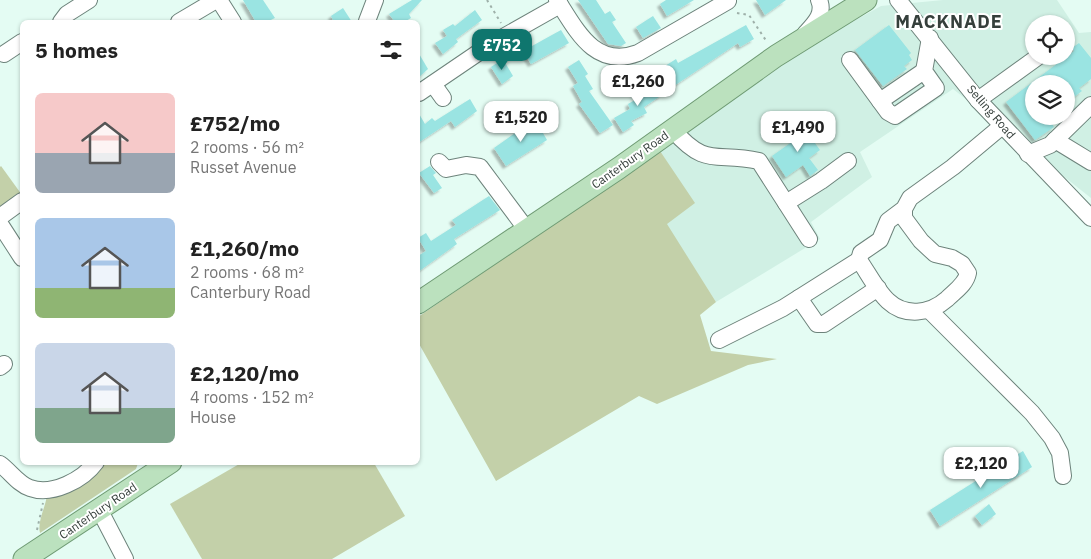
<!DOCTYPE html>
<html lang="en">
<head>
<meta charset="utf-8">
<style>
	:root { --surface:#fff; --page:#f6f6f6; --text:#222; --muted:#767676; --accent:#0f766e }
	body { margin:0; font-family:"IBM Plex Sans",sans-serif; background:var(--page); color:var(--text); height:100vh; display:flex; flex-direction:column; font-size:19px; white-space:nowrap }
	* { box-sizing:border-box; margin:0 }
	p { font-size:16px; color:var(--muted) }
	.icon { flex:none; width:28px; height:28px; fill:none; stroke:currentColor; stroke-width:2; stroke-linecap:round; stroke-linejoin:round }
	.map { position:relative; flex:1; overflow:hidden }
	.drawer { position:absolute; left:20px; top:20px; width:400px; height:445px; display:flex; flex-direction:column; background:var(--surface); border-radius:8px; box-shadow:0 1px 4px #0004 }
	.drawer>* { flex:none }
	.buttons { position:absolute; left:1025px; top:15px; display:grid; gap:10px }
	.buttons a { display:grid; place-items:center; width:50px; height:50px; border-radius:50%; background:var(--surface); box-shadow:0 1px 4px #0004; font-size:25px }
	.price { position:absolute; translate:-50% -42px; padding:0 11px; border-radius:10px; background:#fff; color:#222; font-size:16px; line-height:32px; filter:drop-shadow(0 1px 2px #0008) }
	.price::after { content:''; position:absolute; left:50%; top:30px; width:15px; height:11px; margin-left:-8px; background:inherit; clip-path:polygon(0 0,100% 0,50% 100%) }
	.price.current { background:var(--accent); color:#fff }
	ul { padding:0; list-style:none }
	li { display:flex; align-items:center; gap:15px; height:125px; padding:0 15px }
	li span { display:grid; place-items:center; flex:none; width:140px; height:100px; border-radius:8px; color:#555 }
	li>.icon { margin-inline-start:auto }
	span .icon { width:60px; height:60px; fill:#fffc; stroke-width:1 }
	li b { font-size:21px }
	h2 { display:flex; justify-content:space-between; align-items:center; height:60px; padding:0 15px; font-size:21px }
	.map>svg:first-child { display:block }
	.built { fill:#d0f0e4; fill-rule:evenodd }
	.green { fill:#c3d0a9 }
	.building { fill:#9ae4e2; filter:url(#shadow) }
	.lines { fill:none; stroke-linecap:round; stroke-linejoin:round }
	.minor-casing { stroke:#6d837b; stroke-width:18 }
	.major-casing { stroke:#6f9b74; stroke-width:23 }
	.path { stroke:#9eb0a9; stroke-width:2; stroke-dasharray:2.5 4; stroke-linecap:butt }
	.minor { stroke:#fff; stroke-width:16 }
	.major { stroke:#bbe1be; stroke-width:21 }
	.labels { text-anchor:middle; stroke-width:4; stroke-linejoin:round; paint-order:stroke }
	.street-label { font-size:12px; fill:#353f3b; stroke:#fff }
	.district-label { font-size:18px; font-weight:bold; letter-spacing:1px; fill:#353f3b; stroke:#fff }
</style>
</head>
<body>
<div class="map">
<svg width="1091" height="559" viewBox="0 0 1091 559">
	<defs>
		<filter id="shadow"><feDropShadow dx="-3" dy="3" stdDeviation="1" flood-color="#0004"/></filter>
	</defs>
	<rect width="100%" height="100%" fill="#e4fcf3"/>
	<path class="built" d="M943 0H1057L1079 33 1091 32V198L953 89 860 152 872 177 811 222 820 239 716 302 666 224 660 151 819 40 881 6ZM1034 24H1066V56H1034ZM1034 84H1066V116H1034Z"/>
	<g class="green">
		<path d="M660 151 695 203 667 224 716 302 700 315 711 351 777 359 748 365 657 404 639 396 496 481 418 342V317Z"/>
		<path d="M1 166 22 195 0 213V167Z"/>
		<path d="M103 463H138L136 469 40 533C37 521 46 507 47 494Z"/>
		<path d="M241 463H374L405 516 332 559H202L170 504Z"/>
	</g>
	<g class="building">
		<path d="M243 0H263L275 18 266 22H256Z"/>
		<path d="M412 0H422L409 14 411 18 404 22H395L389 14Z"/>
		<path d="M578 0H596L605 14 610 11 616 20 612 22 626 43 621 46 608 44Z"/>
		<path d="M666 0H694L667 16 660 4Z"/>
		<path d="M756 0H786L765 15Z"/>
		<path d="M343 8 352 22H334L331 16Z"/>
		<path d="M475 10 482 20 456 39 458 42 443 54 435 43 447 36 443 30 453 24 455 26Z"/>
		<path d="M653 16 661 28 643 38 636 27Z"/>
		<path d="M746 25 754 39 740 47 738 43 674 86 664 71 667 70 665 66 676 59 678 63Z"/>
		<path d="M889 25 911 53 909 55 912 60 904 66 907 69 883 86 855 50Z"/>
		<path d="M561 30 569 43 531 64 523 51Z"/>
		<path d="M1079 43 1091 58V79L1079 88 1082 91 1066 103V84H1034V116H1061L1052 124 1054 127 1035 140 1006 102 1074 51 1072 48Z"/>
		<path d="M418 52 428 69 418 78Z"/>
		<path d="M503 59 513 76 502 84 491 67Z"/>
		<path d="M579 60 588 74 585 76 593 89 589 91 613 125 600 133 579 104 582 102 573 86 578 83 568 67Z"/>
		<path d="M654 83 662 95 644 107 647 113 631 121 634 125 623 132 614 118 630 109 628 104 642 96 640 92Z"/>
		<path d="M470 99 477 111 455 127 451 121 418 143V112L425 124 432 118 435 121Z"/>
		<path d="M535 119 547 140 506 166 494 148Z"/>
		<path d="M809 125 816 136 812 139 820 150 809 158 818 170 810 176 803 165 786 177 772 156 796 139 793 135Z"/>
		<path d="M430 166 436 173 433 175 442 188 434 193 419 173Z"/>
		<path d="M489 196 500 210 454 239 457 244 418 272V256L426 251 418 238 426 233 431 241 456 225 452 220Z"/>
		<path d="M1023 451 1032 467 940 526 930 510Z"/>
		<path d="M989 504 996 514 982 525 975 516Z"/>
	</g>
	<g class="lines">
		<g class="minor-casing">
			<g id="minor">
				<path d="M219 0 233 22"/>
				<path d="M557 0C577 31 595 69 638 53L728 1"/>
				<path d="M898 0 978 100 1091 218"/>
				<path d="M367 21 375 0"/>
				<path d="M61 22 67 14 89 0"/>
				<path d="M179 22 216 0"/>
				<path d="M805 34C814 24 825 14 819 0"/>
				<path d="M4 54 22 42"/>
				<path d="M850 60 888 112 895 116 936 88 924 71 930 38"/>
				<path d="M433 84 443 98"/>
				<path d="M419 93 491 44 560 5"/>
				<path d="M978 100 1039 56"/>
				<path d="M880 101 924 71"/>
				<path d="M673 130C707 169 716 151 759 161L809 239"/>
				<path d="M1055 140 1091 162"/>
				<path d="M1028 154 1050 145 1091 105"/>
				<path d="M439 162 446 169 466 165 480 167 527 230"/>
				<path d="M786 203 821 181 848 161"/>
				<path d="M904 209 888 221 880 240 861 253 859 260C868 273 877 291 888 301 905 317 930 314 947 299 955 291 966 284 968 273L962 264 952 258 935 254 921 241 904 218V209L910 198 953 167 1002 126"/>
				<path d="M0 217 22 201"/>
				<path d="M0 224 22 258"/>
				<path d="M799 298 817 324H824L878 288"/>
				<path d="M929 310 1032 413 1052 438 1060 453 1063 476"/>
				<path d="M719 340 783 308 859 260"/>
				<path d="M0 367 4 364"/>
				<path d="M0 464C10 471 18 484 30 488 52 496 83 480 96 462"/>
				<path d="M99 509 125 559"/>
			</g>
		</g>
		<g class="major-casing">
			<g id="major">
				<path d="M418 303 619 168 776 56 866 0"/>
				<path d="M24 559 171 462"/>
			</g>
		</g>
		<g class="path">
			<path d="M487 0 501 23"/>
			<path d="M737 13 749 15 767 42"/>
			<path d="M37 530 43 503"/>
		</g>
		<use href="#minor" class="minor"/>
		<use href="#major" class="major"/>
	</g>
	<g class="labels">
		<g class="street-label">
			<text transform="translate(991 112) rotate(49)" y="4">Selling Road</text>
			<text transform="translate(630 160) rotate(-35)" y="4">Canterbury Road</text>
			<text transform="translate(98 511) rotate(-34)" y="4">Canterbury Road</text>
		</g>
		<g class="district-label">
			<text x="949" y="28">MACKNADE</text>
		</g>
	</g>
</svg>
<div class="buttons">
<a><svg class="icon" aria-label="locate" viewBox="0 0 24 24"><circle cx="12" cy="12" r="6"/><path d="M12 2v4M12 18v4M2 12h4M18 12h4"/></svg></a>
<a><svg class="icon" aria-label="layers" viewBox="0 0 24 24"><path d="M12 4l9 5-9 5-9-5zM3 14l9 5 9-5"/></svg></a>
</div>
<b class="price current" style="left:502px;top:71px">£752</b>
<b class="price" style="left:638px;top:107px">£1,260</b>
<b class="price" style="left:521px;top:143px">£1,520</b>
<b class="price" style="left:798px;top:153px">£1,490</b>
<b class="price" style="left:981px;top:489px">£2,120</b>
<section class="drawer">
<h2>5 homes<svg class="icon" aria-label="filters" viewBox="0 0 24 24"><path d="M4 7h16M4 17h16"/><circle cx="9" cy="7" r="2"/><circle cx="15" cy="17" r="2"/></svg></h2>
<ul>
<li><span style="background:linear-gradient(#f6c9c9 60%,#9aa5b1 0)"><svg class="icon" aria-label="home" viewBox="0 0 24 24"><path d="M3 11l9-7 9 7M6 9v11h12V9"/></svg></span><div><b>£752/mo</b><p>2 rooms · 56 m²</p><p>Russet Avenue</p></div></li>
<li><span style="background:linear-gradient(#a9c7e8 70%,#8fb573 0)"><svg class="icon" aria-label="home" viewBox="0 0 24 24"><path d="M3 11l9-7 9 7M6 9v11h12V9"/></svg></span><div><b>£1,260/mo</b><p>2 rooms · 68 m²</p><p>Canterbury Road</p></div></li>
<li><span style="background:linear-gradient(#c9d6e8 65%,#7fa58c 0)"><svg class="icon" aria-label="home" viewBox="0 0 24 24"><path d="M3 11l9-7 9 7M6 9v11h12V9"/></svg></span><div><b>£2,120/mo</b><p>4 rooms · 152 m²</p><p>House</p></div></li>
</ul>
</section>
</div>
</body>
</html>
